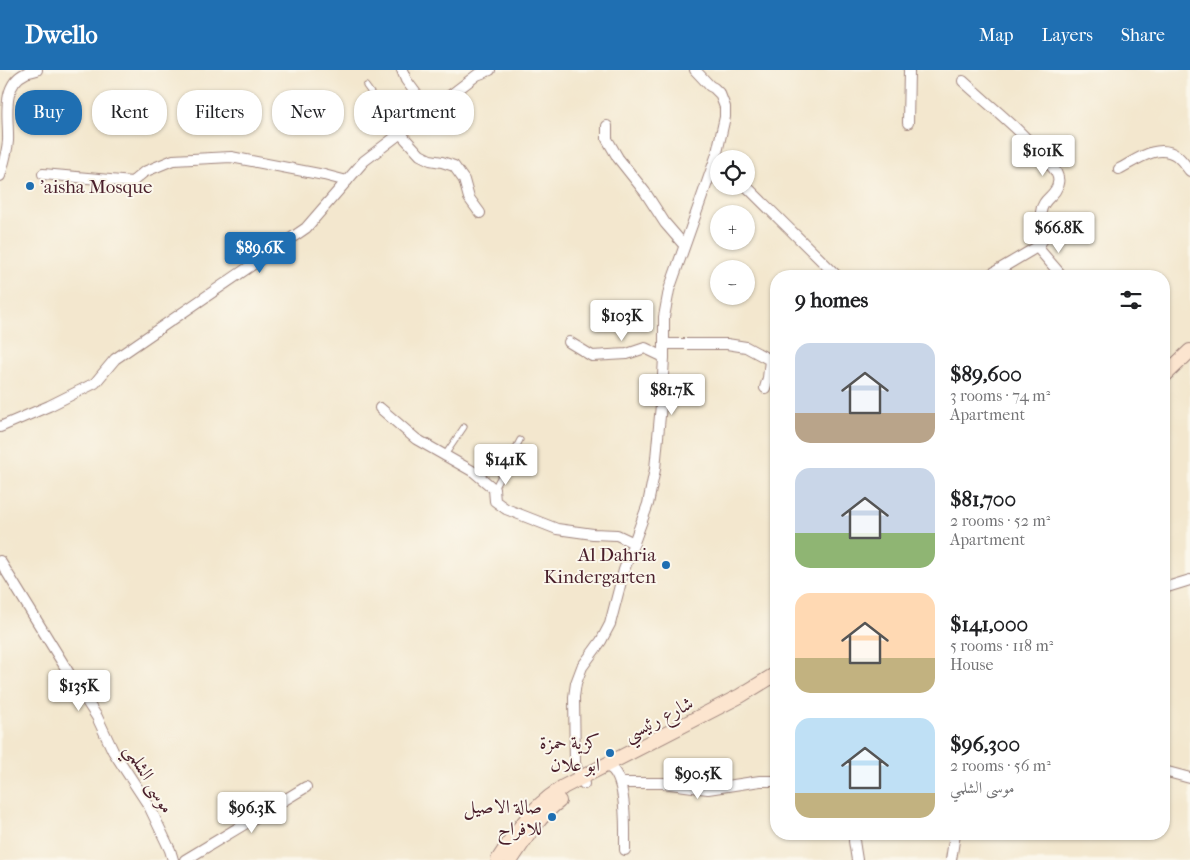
<!DOCTYPE html>
<html lang="en">
<head>
<meta charset="utf-8">
<style>
	:root { --surface:#fff; --page:#f2f2f2; --text:#202124; --muted:#757577; --accent:#1f6fb2 }
	body { margin:0; font-family:"IM FELL French Canon",Amiri,serif; background:var(--page); color:var(--text); height:100vh; display:flex; flex-direction:column; font-size:19px; white-space:nowrap }
	* { box-sizing:border-box; margin:0 }
	p { font-size:16px; color:var(--muted) }
	.icon { flex:none; width:28px; height:28px; fill:none; stroke:currentColor; stroke-width:2; stroke-linecap:round; stroke-linejoin:round }
	.map { position:relative; flex:1; overflow:hidden }
	.details { position:absolute; left:770px; top:200px; width:400px; height:570px; display:flex; flex-direction:column; background:var(--surface); border-radius:20px; box-shadow:0 1px 4px #0004 }
	.details>* { flex:none }
	.top-card { position:absolute; left:15px; top:20px; width:475px; height:45px; display:flex; gap:10px }
	.buttons { position:absolute; left:710px; top:80px; display:grid; gap:10px }
	.buttons a { display:grid; place-items:center; width:45px; height:45px; border-radius:50%; background:var(--surface); box-shadow:0 1px 4px #0004; font-size:25px }
	.price { position:absolute; translate:-50% -42px; padding:0 11px; border-radius:5px; background:#fff; color:#222; font-size:16px; line-height:32px; filter:drop-shadow(0 1px 2px #0008) }
	.price::after { content:''; position:absolute; left:50%; top:30px; width:15px; height:11px; margin-left:-8px; background:inherit; clip-path:polygon(0 0,100% 0,50% 100%) }
	.price.selected { background:var(--accent); color:#fff }
	ul { padding:0; list-style:none }
	li { display:flex; align-items:center; gap:15px; height:125px; padding:0 25px }
	li span { display:grid; place-items:center; flex:none; width:140px; height:100px; border-radius:15px; color:#555 }
	li>.icon { margin-inline-start:auto }
	span .icon { width:60px; height:60px; fill:#fffc; stroke-width:1 }
	li b { font-size:21px }
	h2 { display:flex; justify-content:space-between; align-items:center; height:60px; padding:0 25px; font-size:21px }
	.tag { padding:0 18px; border-radius:20px; background:var(--surface); box-shadow:0 1px 4px #0004; font-size:18px; line-height:45px }
	.tag.selected { background:var(--accent); color:#fff }
	header { display:flex; align-items:center; gap:30px; box-sizing:border-box; height:70px; padding:0 25px; background:var(--accent); color:#fff }
	header strong { font-size:24px }
	nav { display:flex; gap:28px; margin-inline-start:auto; font-size:18px }
	.map>svg:first-child { display:block }
	.lines { fill:none; stroke-linecap:round; stroke-linejoin:round }
	.lane-casing { stroke:#9e837c; stroke-width:7 }
	.street-casing { stroke:#9e837c; stroke-width:12 }
	.secondary-casing { stroke:#9e837c; stroke-width:16 }
	.lane { stroke:#fff; stroke-width:5 }
	.street { stroke:#fff; stroke-width:10 }
	.secondary { stroke:#fce5cf; stroke-width:14 }
	.poi-dot { fill:#1f6fb2; stroke:#fbf7ec; stroke-width:2 }
	.labels { text-anchor:middle; stroke-width:4; stroke-linejoin:round; paint-order:stroke }
	.poi-label { font-size:19px; fill:#4a1f2b; stroke:#fbf7ec; text-anchor:end }
	.street-label { font-size:19px; fill:#4a1f2b; stroke:#fbf7ec }
</style>
</head>
<body>
<header>
<strong>Dwello</strong>
<nav><a>Map</a><a>Layers</a><a>Share</a></nav>
</header>
<div class="map">
<svg width="1190" height="790" viewBox="0 0 1190 790">
	<rect width="100%" height="100%" fill="#fbf7ec"/>
	<filter id="ink" filterUnits="userSpaceOnUse"><feTurbulence type="fractalNoise" baseFrequency=".02" numOctaves="2"/><feDisplacementMap in="SourceGraphic" scale="10" xChannelSelector="R" yChannelSelector="G"/><feConvolveMatrix kernelMatrix="1 2 1 2 8 2 1 2 1" color-interpolation-filters="sRGB"/></filter>
	<filter id="wash" filterUnits="userSpaceOnUse"><feTurbulence type="fractalNoise" baseFrequency=".0096" numOctaves="4" result="noise"/><feDisplacementMap in="SourceGraphic" scale="20" xChannelSelector="R" yChannelSelector="G"/><feGaussianBlur stdDeviation="1.12" result="paint"/><feColorMatrix in="noise" values="0 0 0 0 0 0 0 0 0 0 0 0 0 0 0 0 0 1.4 0 .05"/><feComposite in="paint" operator="in"/></filter>
	<g filter="url(#wash)">
		<rect width="100%" height="100%" fill="#f3e7ce"/>
	</g>
	<g filter="url(#ink)">
		<g class="lines">
			<g class="lane-casing">
				<g id="lane">
					<path d="M366 16 400 63"/>
					<path d="M445 385 464 357"/>
					<path d="M494 419 520 370"/>
				</g>
			</g>
			<g class="street-casing">
				<g id="street">
					<path d="M402 0 406 10 429 41"/>
					<path d="M963 11C989 35 1018 57 1041 85 1046 90 1052 96 1056 102 1058 106 1059 110 1058 113 1057 126 1042 128 1041 142 1040 157 1052 162 1037 177L988 206"/>
					<path d="M908 53 909 0"/>
					<path d="M607 56V69L618 88 645 122 665 153 684 175"/>
					<path d="M400 63 420 85 430 90 442 92 454 96 464 110 469 128 480 143"/>
					<path d="M1119 99C1135 91 1158 72 1177 86 1182 90 1186 96 1190 101"/>
					<path d="M43 104 132 112 144 102 173 90 231 87 324 105 347 111"/>
					<path d="M0 106C3 95 7 83 8 71 9 49 0 15 26 3 29 2 33 1 37 0"/>
					<path d="M746 116 837 206"/>
					<path d="M1037 177 1062 206"/>
					<path d="M569 272 592 286 627 284 645 278 664 287"/>
					<path d="M664 274H727L746 277 770 290 768 308 765 318"/>
					<path d="M380 338 416 369 474 402 494 419 495 431 506 439 557 459 593 464 617 465 634 473"/>
					<path d="M0 357 49 336 95 313 115 289 306 158 364 91 477 5 490 0"/>
					<path d="M0 491 75 613 97 647 113 681 149 736 170 780 173 790"/>
					<path d="M1164 518 1190 510"/>
					<path d="M605 696C606 696 612 699 612 699 627 713 625 761 625 780"/>
					<path d="M1164 701 1190 708"/>
					<path d="M620 713H663L708 719 760 711H776"/>
					<path d="M584 714 580 709 575 693 574 627 576 613 582 597 601 571 610 554 624 500 648 434 655 399 662 324 664 287V247L669 220 716 87 725 47V37L720 24 714 18 710 16 695 0"/>
					<path d="M857 764 854 771 857 790"/>
					<path d="M185 790 306 717"/>
					<path d="M951 790 955 764"/>
				</g>
			</g>
			<g class="secondary-casing">
				<g id="secondary">
					<path d="M1164 306 1190 281"/>
					<path d="M498 790C512 769 526 745 547 729 552 725 558 721 563 717L740 626 776 604"/>
					<path d="M511 790C525 769 539 746 559 731"/>
				</g>
			</g>
			<use href="#lane" class="lane"/>
			<use href="#street" class="street"/>
			<use href="#secondary" class="secondary"/>
		</g>
	</g>
	<g class="poi-dot">
		<circle cx="30" cy="116" r="5"/>
		<circle cx="666" cy="495" r="5"/>
		<circle cx="610" cy="683" r="5"/>
		<circle cx="552" cy="747" r="5"/>
	</g>
	<g class="labels">
		<g class="poi-label">
			<text x="40" y="123" text-anchor="start">'aisha Mosque</text>
			<text x="656" y="491">Al Dahria<tspan x="656" dy="22">Kindergarten</tspan></text>
			<text x="600" y="679">كزية حمزة<tspan x="600" dy="22">ابو علان</tspan></text>
			<text x="542" y="743">صالة الاصيل<tspan x="542" dy="22">للافراح</tspan></text>
		</g>
		<g class="street-label">
			<text transform="translate(658 648) rotate(-27)" y="7">شارع رئيسي</text>
			<text transform="translate(150 708) rotate(59)" y="7">موسى الشلمي</text>
		</g>
	</g>
</svg>
<div class="buttons">
<a><svg class="icon" aria-label="locate" viewBox="0 0 24 24"><circle cx="12" cy="12" r="6"/><path d="M12 2v4M12 18v4M2 12h4M18 12h4"/></svg></a>
<a>+</a>
<a>−</a>
</div>
<b class="price" style="left:1043px;top:107px">$101K</b>
<b class="price" style="left:1059px;top:184px">$66.8K</b>
<b class="price selected" style="left:260px;top:204px">$89.6K</b>
<b class="price" style="left:622px;top:272px">$103K</b>
<b class="price" style="left:672px;top:346px">$81.7K</b>
<b class="price" style="left:506px;top:416px">$141K</b>
<b class="price" style="left:79px;top:642px">$135K</b>
<b class="price" style="left:698px;top:730px">$90.5K</b>
<b class="price" style="left:252px;top:764px">$96.3K</b>
<div class="top-card">
<a class="tag selected">Buy</a>
<a class="tag">Rent</a>
<a class="tag">Filters</a>
<a class="tag">New</a>
<a class="tag">Apartment</a>
</div>
<section class="details">
<h2>9 homes<svg class="icon" aria-label="filters" viewBox="0 0 24 24"><path d="M4 7h16M4 17h16"/><circle cx="9" cy="7" r="2"/><circle cx="15" cy="17" r="2"/></svg></h2>
<ul>
<li><span style="background:linear-gradient(#c9d6e8 70%,#b9a48a 0)"><svg class="icon" aria-label="home" viewBox="0 0 24 24"><path d="M3 11l9-7 9 7M6 9v11h12V9"/></svg></span><div><b>$89,600</b><p>3 rooms · 74 m²</p><p>Apartment</p></div></li>
<li><span style="background:linear-gradient(#c9d6e8 65%,#8fb573 0)"><svg class="icon" aria-label="home" viewBox="0 0 24 24"><path d="M3 11l9-7 9 7M6 9v11h12V9"/></svg></span><div><b>$81,700</b><p>2 rooms · 52 m²</p><p>Apartment</p></div></li>
<li><span style="background:linear-gradient(#ffd9b3 65%,#c2b280 0)"><svg class="icon" aria-label="home" viewBox="0 0 24 24"><path d="M3 11l9-7 9 7M6 9v11h12V9"/></svg></span><div><b>$141,000</b><p>5 rooms · 118 m²</p><p>House</p></div></li>
<li><span style="background:linear-gradient(#bfe0f5 75%,#c2b280 0)"><svg class="icon" aria-label="home" viewBox="0 0 24 24"><path d="M3 11l9-7 9 7M6 9v11h12V9"/></svg></span><div><b>$96,300</b><p>2 rooms · 56 m²</p><p>موسى الشلمي</p></div></li>
</ul>
</section>
</div>
</body>
</html>
